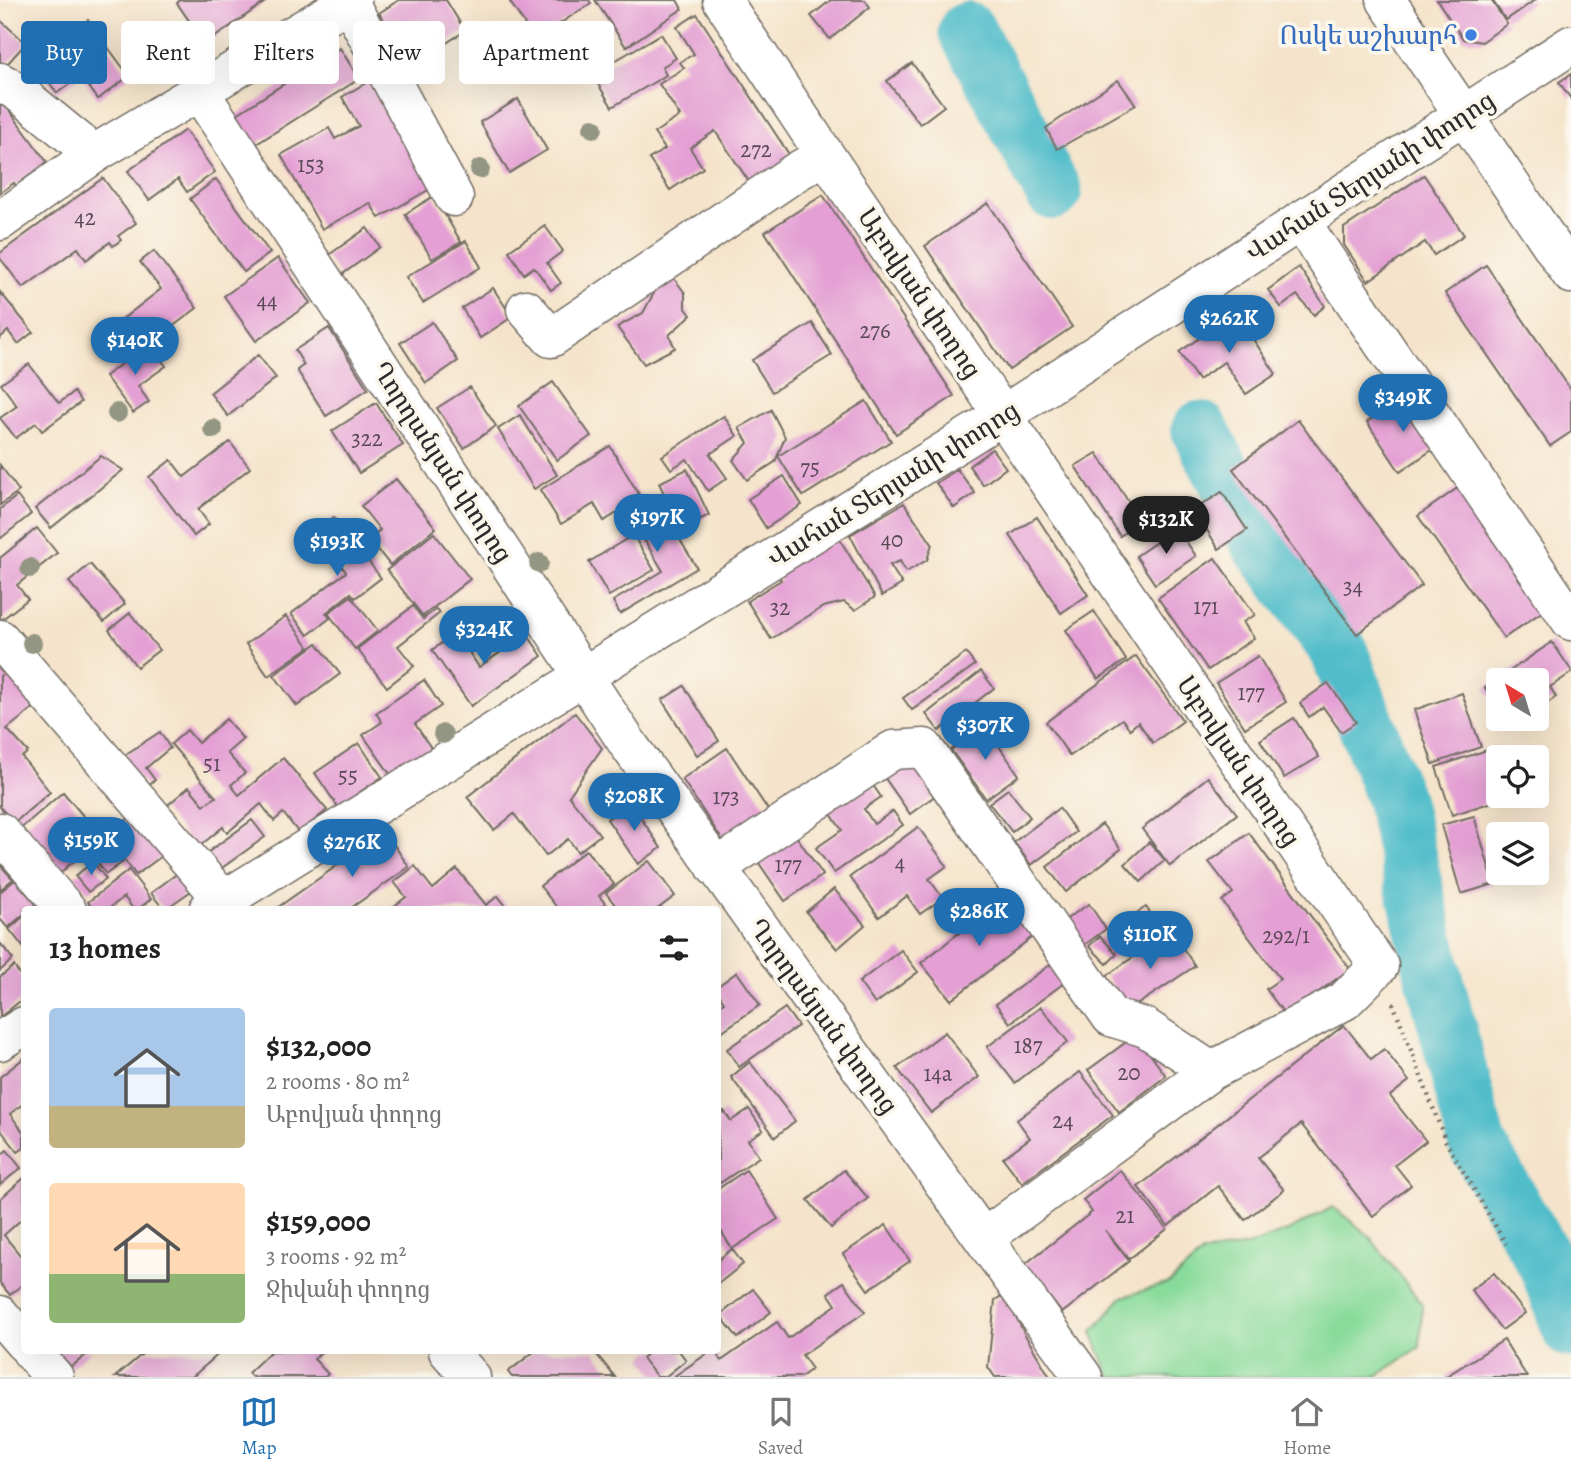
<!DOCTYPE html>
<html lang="en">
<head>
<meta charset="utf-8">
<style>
	:root { --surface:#fff; --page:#f6f6f6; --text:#222; --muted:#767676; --line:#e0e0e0; --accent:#1f6fb2 }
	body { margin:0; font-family:Alegreya,"Noto Serif Armenian",serif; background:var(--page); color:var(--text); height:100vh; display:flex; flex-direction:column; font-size:26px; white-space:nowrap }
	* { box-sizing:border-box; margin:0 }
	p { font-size:23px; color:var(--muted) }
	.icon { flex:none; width:38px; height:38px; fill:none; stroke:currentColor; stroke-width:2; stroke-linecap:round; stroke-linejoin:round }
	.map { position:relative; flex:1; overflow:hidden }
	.side { position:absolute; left:21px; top:906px; width:700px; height:448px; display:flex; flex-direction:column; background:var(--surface); border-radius:7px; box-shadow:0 7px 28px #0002 }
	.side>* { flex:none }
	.guide { position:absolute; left:21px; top:21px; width:700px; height:63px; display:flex; gap:14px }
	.needle { width:46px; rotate:322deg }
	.controls { position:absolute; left:1486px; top:668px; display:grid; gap:14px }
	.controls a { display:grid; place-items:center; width:63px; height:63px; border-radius:7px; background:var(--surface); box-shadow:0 7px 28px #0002; font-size:35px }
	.price { position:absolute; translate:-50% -60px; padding:0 16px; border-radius:24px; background:var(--accent); color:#fff; font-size:23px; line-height:46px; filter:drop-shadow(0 2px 4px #0008) }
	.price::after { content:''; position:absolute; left:50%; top:42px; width:21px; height:16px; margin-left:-10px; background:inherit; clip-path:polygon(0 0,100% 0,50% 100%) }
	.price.current { background:#222; color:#fff }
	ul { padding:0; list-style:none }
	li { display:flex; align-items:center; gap:21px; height:175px; padding:0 28px }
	li span { display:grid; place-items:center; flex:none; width:196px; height:140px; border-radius:7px; color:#555 }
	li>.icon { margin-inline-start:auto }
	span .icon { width:84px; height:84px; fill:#fffc; stroke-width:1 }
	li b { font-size:30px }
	h2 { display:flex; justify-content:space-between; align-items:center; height:84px; padding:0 28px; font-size:30px }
	.pill { padding:0 24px; border-radius:7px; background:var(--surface); box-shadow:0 7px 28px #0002; font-size:24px; line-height:63px }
	.pill.current { background:var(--accent); color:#fff }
	.menu { display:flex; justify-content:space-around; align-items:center; height:98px; border-top:2px solid var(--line); background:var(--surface); font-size:19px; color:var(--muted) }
	.menu a { display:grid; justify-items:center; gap:4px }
	.menu .current { color:var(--accent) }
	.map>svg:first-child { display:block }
	.green { fill:#89db9b; stroke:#5a8363; stroke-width:2 }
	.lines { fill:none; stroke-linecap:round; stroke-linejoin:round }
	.river { stroke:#51bdca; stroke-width:58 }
	.building { fill:#e4a0d4 }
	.minor-casing { stroke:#726c63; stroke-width:41 }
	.path { stroke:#726c63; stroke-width:4.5; stroke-dasharray:2 5; stroke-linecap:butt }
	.minor { stroke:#fff; stroke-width:38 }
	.tree { fill:#939682 }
	.shop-dot { fill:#3f7fe0; stroke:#fbf7ec; stroke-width:2.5 }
	.labels { text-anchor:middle; stroke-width:7; stroke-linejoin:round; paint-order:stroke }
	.number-label { font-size:23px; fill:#594855 }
	.shop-label { font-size:26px; fill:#366cbe; stroke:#fbf7ec; text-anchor:end }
	.street-label { font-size:26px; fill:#2b2b2b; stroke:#fbf7ec }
</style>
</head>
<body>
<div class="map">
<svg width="1571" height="1377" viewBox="0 0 1571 1377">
	<rect width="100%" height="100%" fill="#fbf7ec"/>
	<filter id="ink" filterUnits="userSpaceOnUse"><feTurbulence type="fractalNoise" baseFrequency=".0143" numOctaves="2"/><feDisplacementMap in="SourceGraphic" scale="14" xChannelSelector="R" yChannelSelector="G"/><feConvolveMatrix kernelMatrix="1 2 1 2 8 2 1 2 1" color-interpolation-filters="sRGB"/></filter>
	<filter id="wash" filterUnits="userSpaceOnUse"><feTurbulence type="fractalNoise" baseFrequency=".00686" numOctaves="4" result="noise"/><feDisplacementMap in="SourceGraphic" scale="28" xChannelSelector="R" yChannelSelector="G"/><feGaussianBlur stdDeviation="1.57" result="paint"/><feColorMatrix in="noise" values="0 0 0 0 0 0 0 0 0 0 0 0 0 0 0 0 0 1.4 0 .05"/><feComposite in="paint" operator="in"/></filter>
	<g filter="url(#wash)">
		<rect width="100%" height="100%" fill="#f5e4cb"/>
		<path class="green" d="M1333 1207 1368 1235 1422 1304 1420 1347 1375 1377H1110L1092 1332 1122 1297 1169 1283 1203 1253 1247 1246 1290 1230Z"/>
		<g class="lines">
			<g class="river">
				<path d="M967 31 1053 191"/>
				<path d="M1200 430 1260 544 1338 649 1395 800 1432 968 1477 1144 1548 1267 1571 1329"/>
			</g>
		</g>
		<g id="blocks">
			<g class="building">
				<path d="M180 0H268L205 44 177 3Z"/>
				<path d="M399 0H446L465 31 412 65 379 13Z"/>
				<path d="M513 0H589L591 3 535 40 510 2Z"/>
				<path d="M595 0H677L682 9 626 47Z"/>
				<path d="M831 0H865L870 7 830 39 811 16Z"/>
				<path d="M1437 0H1491L1507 24 1482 42 1463 39Z"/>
				<path d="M1492 0H1535L1506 20Z"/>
				<path d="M697 14 794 162 754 189 715 131 690 148 703 168 670 190 649 159 665 149 654 133 680 116 659 84 684 68 680 62 694 54 677 27Z"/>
				<path d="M0 20 26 43 0 72Z"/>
				<path d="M88 20 129 76 98 99 81 76 57 93 33 60Z"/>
				<path d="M661 34 676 58 662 67 666 75 612 107 592 74Z"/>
				<path d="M340 48 359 79 253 146 234 116Z"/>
				<path d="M912 63 944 106 920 124 887 81Z"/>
				<path d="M1571 74V99L1559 82Z"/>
				<path d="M376 77 437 185 379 218 370 203 322 229 281 155 329 128 335 139 359 126 342 97Z"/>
				<path d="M1118 80 1136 105 1057 149 1046 128Z"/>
				<path d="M0 98 47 162 16 186 14 183 0 193Z"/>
				<path d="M518 99 547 150 509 173 480 122Z"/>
				<path d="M185 130 215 172 187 192 178 179 149 200 128 171Z"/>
				<path d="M1424 175 1464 235 1434 255 1425 242 1368 281 1344 245V228Z"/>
				<path d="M103 178 136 223 118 236 121 240 113 246 110 242 86 260 78 248 23 288 0 258V253Z"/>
				<path d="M216 179 270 253 244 272 190 199Z"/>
				<path d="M823 195 954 396 896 434 765 232Z"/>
				<path d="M434 196 461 242 432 259 405 214Z"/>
				<path d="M988 203 1072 327 1009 370 925 246Z"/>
				<path d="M545 226 563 251 547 263 561 283 551 290 534 267 524 274 509 251Z"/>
				<path d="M367 228 380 247 340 276 326 257Z"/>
				<path d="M466 241 481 267 423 303 406 277Z"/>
				<path d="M154 251 197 308 155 340 149 332 114 358 98 338 161 289 140 262Z"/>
				<path d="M278 258 310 303 256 341 224 296Z"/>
				<path d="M1486 265 1571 390V432L1550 446 1445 293Z"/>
				<path d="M1299 267 1325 306 1314 315 1297 295 1281 307 1268 290Z"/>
				<path d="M667 269 685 293V307L691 315 669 335 675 348 644 364 617 327 643 313Z"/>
				<path d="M493 288 512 317 480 338 462 308Z"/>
				<path d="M0 292 33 332 18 344 8 331 0 338Z"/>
				<path d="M1236 313 1276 374 1246 394 1224 362 1198 380 1179 352Z"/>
				<path d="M432 322 458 361 426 383 400 343Z"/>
				<path d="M812 323 832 355 772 392 752 360Z"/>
				<path d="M329 328 368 389 326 416 297 370 304 365 295 350Z"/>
				<path d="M149 344 166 366 138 386 149 402 133 413 105 376Z"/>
				<path d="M258 355 276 378 228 416 210 393Z"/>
				<path d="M29 364 59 403 74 392 81 402 42 431 36 423 16 438 0 418 17 406 1 384Z"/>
				<path d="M553 382 591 436 557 460 519 406Z"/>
				<path d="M470 387 496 426 464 448 437 408Z"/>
				<path d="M1406 395 1439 445 1400 472 1367 422Z"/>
				<path d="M866 401 891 441 803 496 778 456Z"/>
				<path d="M376 403 403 445 359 473 332 431Z"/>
				<path d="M771 410 785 437 775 462 747 480 733 460 748 443 739 428Z"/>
				<path d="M520 415 557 475 534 489 498 429Z"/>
				<path d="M724 416 737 436 710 454 727 478 708 491 687 459 671 469 662 456Z"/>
				<path d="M1298 420 1422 585 1357 634 1233 469Z"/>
				<path d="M230 442 250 468 198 509 209 524 194 536 149 477 171 460 184 477Z"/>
				<path d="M610 446 641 498 604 521 594 504 561 524 540 490Z"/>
				<path d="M992 449 1006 468 983 485 969 466Z"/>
				<path d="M1097 453 1141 521 1120 536 1075 466Z"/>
				<path d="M101 456 123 470 51 528 35 509Z"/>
				<path d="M0 465 19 491 0 505Z"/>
				<path d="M687 469 709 515 681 529 659 483Z"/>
				<path d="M957 469 975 493 954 508 936 483Z"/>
				<path d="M784 476 802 505 766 528 748 499Z"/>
				<path d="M396 479 436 528 390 565 369 539 380 530 361 506Z"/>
				<path d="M1466 482 1553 604 1504 638 1418 516Z"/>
				<path d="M1222 492 1247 530 1219 549 1194 510Z"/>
				<path d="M17 496 31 514 0 539V509Z"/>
				<path d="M654 497 697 568 620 614 613 601 663 571 628 513Z"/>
				<path d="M904 503 932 544 927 560 906 572 900 561 890 565 902 584 882 596 850 535Z"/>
				<path d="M334 517 381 578 355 598 351 593 326 613 330 618 308 635 291 614 346 572 316 532Z"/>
				<path d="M1037 517 1088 595 1061 613 1010 535Z"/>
				<path d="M37 528 57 553 17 585 28 599 0 621V558Z"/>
				<path d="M1177 528 1196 556 1155 584 1136 556Z"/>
				<path d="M434 533 470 579 423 616 387 570Z"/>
				<path d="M633 535 654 570 609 596 589 562Z"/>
				<path d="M837 535 875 597 855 610 844 602 823 607 771 639 747 601 781 580 776 572Z"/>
				<path d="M1215 558 1255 615 1243 622 1254 638 1208 670 1158 598Z"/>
				<path d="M90 564 125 604 104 622 69 582Z"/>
				<path d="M351 596 378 631 355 649 328 613Z"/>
				<path d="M413 606 423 619 436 609 440 613 398 646 414 666 387 687 357 649Z"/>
				<path d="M1094 611 1126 660 1098 679 1066 630Z"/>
				<path d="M130 613 159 650 137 667 109 630Z"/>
				<path d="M286 616 309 647 268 676 246 644Z"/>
				<path d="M456 633 479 667 527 634 542 656 471 706 432 650Z"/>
				<path d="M1552 642 1571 670V673L1550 687 1556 697 1536 711V681H1498V708L1485 688Z"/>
				<path d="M317 643 340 674 297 706 274 675Z"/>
				<path d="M966 653 975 665 912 710 903 698Z"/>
				<path d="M1136 656 1183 721 1153 743 1138 722 1130 729 1122 719 1070 756 1046 722Z"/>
				<path d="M1258 656 1286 702 1245 728 1216 683Z"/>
				<path d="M12 666 41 702 7 729 28 752 22 757 50 792 14 823 0 807V676Z"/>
				<path d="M981 671 994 688 939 731 926 714Z"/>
				<path d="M424 680 441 706 415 724 433 751 393 778 363 735 382 722 376 713Z"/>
				<path d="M1328 683 1356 722 1341 732 1323 707 1309 717 1300 703Z"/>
				<path d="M684 686 719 741 697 755 662 700Z"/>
				<path d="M1462 693 1481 747 1433 764 1414 710Z"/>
				<path d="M575 713 602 748 569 796 600 835 578 852 568 839 546 856 514 814 494 830 467 797Z"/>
				<path d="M1294 718 1319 757 1284 778 1260 740Z"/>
				<path d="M226 719 243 739 227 753 245 773 231 785 239 795 283 758 327 810 299 833 283 813 274 821 261 804 227 833 223 827 196 849 163 809 189 787 204 805 216 797 171 744 187 730 198 743Z"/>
				<path d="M985 726 1019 775 986 799 951 750Z"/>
				<path d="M160 732 170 748 146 768 155 780 146 786 120 758Z"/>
				<path d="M359 743 382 777 338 807 315 773Z"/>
				<path d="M1496 747 1500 758 1498 796 1508 797 1452 815 1436 767Z"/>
				<path d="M727 748 770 813 725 844 682 779Z"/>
				<path d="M912 753 940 792 910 814 882 774Z"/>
				<path d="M1208 777 1237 814 1170 866 1142 829Z"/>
				<path d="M868 778 881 797 864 809 874 824 893 811 903 825 834 873 816 848 842 830 826 807Z"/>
				<path d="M1008 789 1030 817 1012 832 989 803Z"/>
				<path d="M63 792 101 837 58 875 19 830Z"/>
				<path d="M631 803 661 848 638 864 607 819Z"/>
				<path d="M1059 808 1076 832 1031 865 1014 842Z"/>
				<path d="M133 815 163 855 136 875 106 836Z"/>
				<path d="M1474 816 1494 884 1461 894 1441 825Z"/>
				<path d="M252 820 265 837 219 870 207 853Z"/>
				<path d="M1102 824 1121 849 1066 892 1047 867Z"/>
				<path d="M790 827 823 875 785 901 752 853Z"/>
				<path d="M918 827 947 866 929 879 943 898 920 914 907 896 879 917 850 877Z"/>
				<path d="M385 832 409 867 348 910H274Z"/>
				<path d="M1249 833 1350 969 1286 1016 1266 989 1280 979 1222 901 1233 893 1209 862Z"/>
				<path d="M105 839 123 862 106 874 89 851Z"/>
				<path d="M1149 842 1165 860 1141 882 1125 864Z"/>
				<path d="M586 850 614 884 599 896 611 910H559L540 886Z"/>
				<path d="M649 861 675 896 656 910H619L606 893Z"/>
				<path d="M93 862 106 879 88 892 75 876Z"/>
				<path d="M0 865 13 879 0 890Z"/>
				<path d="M415 866 433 889 457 869 486 905 498 896 509 910H389L406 897 394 882Z"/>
				<path d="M129 870 151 899 137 910H134L124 897 107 910H94L88 902Z"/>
				<path d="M178 873 191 891 164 910 151 893Z"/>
				<path d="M15 880 36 904 29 910H24V914L8 928 0 919V892Z"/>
				<path d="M834 889 865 925 837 949 806 912Z"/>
				<path d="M1006 896 1036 934 951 1000 921 963Z"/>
				<path d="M1089 904 1106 929 1083 946 1065 920Z"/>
				<path d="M1146 907 1161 929 1132 948 1117 925Z"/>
				<path d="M24 916V948L9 929Z"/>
				<path d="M1171 931 1195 966 1129 1010 1106 976Z"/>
				<path d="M1100 936 1117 954 1107 964 1089 946Z"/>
				<path d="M0 943 13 959 0 971Z"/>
				<path d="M901 950 918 972 875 1004 859 982Z"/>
				<path d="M1054 962 1068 980 1010 1023 996 1004Z"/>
				<path d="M14 966 24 981V998L0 1017V977Z"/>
				<path d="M737 972 760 1005 718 1034V1006L724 1002 718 992V986Z"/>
				<path d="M1041 1007 1068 1042 1015 1083 987 1047Z"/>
				<path d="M785 1008 798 1026 739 1067 727 1049Z"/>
				<path d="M1344 1025 1371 1059 1384 1049 1409 1081 1390 1096 1426 1141 1395 1165 1411 1185 1373 1216 1301 1124 1258 1158 1284 1190 1245 1220 1218 1186 1168 1226 1138 1187Z"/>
				<path d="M945 1032 979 1077 931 1113 897 1068Z"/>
				<path d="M1136 1035 1166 1076 1119 1112 1088 1070Z"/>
				<path d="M24 1058V1103L10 1114 24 1133V1148L18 1152 0 1129V1077Z"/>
				<path d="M750 1062 795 1121 775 1137 731 1077Z"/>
				<path d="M1080 1072 1113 1115 1022 1183 1003 1158 1030 1138 1017 1120Z"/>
				<path d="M749 1109 763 1130 748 1140 759 1157 720 1183 718 1179V1116L724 1111 731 1121Z"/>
				<path d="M7 1150 21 1168 0 1185V1156Z"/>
				<path d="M746 1170 778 1219 732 1249 718 1226V1189Z"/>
				<path d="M844 1170 868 1198 831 1228 808 1200Z"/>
				<path d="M1120 1170 1167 1229 1129 1259 1105 1230 1129 1261 1062 1313 1024 1265 1092 1212 1083 1200Z"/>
				<path d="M24 1178V1217L4 1235 24 1260V1283L10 1295 0 1283V1199Z"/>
				<path d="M886 1225 910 1261 868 1290 843 1254Z"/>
				<path d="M732 1249 743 1264 718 1284V1260Z"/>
				<path d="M1494 1273 1525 1313 1502 1330 1471 1290Z"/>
				<path d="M844 1282 865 1312 802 1355 812 1369 801 1377H673L711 1351H715L721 1361 777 1322 788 1338 836 1305 828 1293Z"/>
				<path d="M753 1289 771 1312 738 1338 720 1315Z"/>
				<path d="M1005 1294 1024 1333 1050 1377H995L988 1367 995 1300Z"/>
				<path d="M1504 1340 1527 1377H1445Z"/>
				<path d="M57 1351H91L71 1367Z"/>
				<path d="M146 1351H222L192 1377H115Z"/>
				<path d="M271 1351H322L314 1359 328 1374 325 1377H252L248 1373Z"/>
				<path d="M535 1351H594L615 1377H512L508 1372Z"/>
				<path d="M650 1351H679L686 1360 665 1377H657L642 1358Z"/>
			</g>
		</g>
	</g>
	<g filter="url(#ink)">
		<use href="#blocks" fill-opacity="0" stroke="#726c63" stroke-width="2"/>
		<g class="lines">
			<g class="minor-casing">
				<g id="minor">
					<path d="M722 0 825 155 1379 966 1344 1001 1211 1071 984 1238"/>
					<path d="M1386 0 1571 274"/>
					<path d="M349 2 454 197"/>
					<path d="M0 82 18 92 94 154"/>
					<path d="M199 91 628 744 1083 1377"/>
					<path d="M0 221 94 154 352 0"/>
					<path d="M1300 221 1571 621"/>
					<path d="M526 309 551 338 796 172 825 155"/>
					<path d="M0 639 232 910"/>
					<path d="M0 832 67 910"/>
					<path d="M716 868 893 750 924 748 1111 1017 1146 1028 1211 1071"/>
					<path d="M208 910 1003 415 1571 45"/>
					<path d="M0 1041 24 1026"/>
					<path d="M0 1315 24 1343"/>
					<path d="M31 1351 54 1377"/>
					<path d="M448 1351 471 1377"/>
				</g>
			</g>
			<path class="path" d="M1393 1003 1446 1142 1506 1244"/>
			<use href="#minor" class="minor"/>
		</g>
		<g class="tree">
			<circle cx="593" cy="128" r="10"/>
			<circle cx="480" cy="169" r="10"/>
			<circle cx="117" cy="413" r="10"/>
			<circle cx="213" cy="429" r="10"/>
			<circle cx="539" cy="563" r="10"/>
			<circle cx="30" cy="568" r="10"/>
			<circle cx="32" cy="643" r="10"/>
			<circle cx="443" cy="734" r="10"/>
		</g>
	</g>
	<circle class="shop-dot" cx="1471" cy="35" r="7"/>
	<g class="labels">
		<g class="number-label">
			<text x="756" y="157">272</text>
			<text x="311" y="172">153</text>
			<text x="85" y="225">42</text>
			<text x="267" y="308">44</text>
			<text x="875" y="338">276</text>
			<text x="367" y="446">322</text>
			<text x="810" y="475">75</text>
			<text x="892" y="547">40</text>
			<text x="1353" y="594">34</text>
			<text x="1206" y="614">171</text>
			<text x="780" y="615">32</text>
			<text x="1251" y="700">177</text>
			<text x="212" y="771">51</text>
			<text x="348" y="783">55</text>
			<text x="726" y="804">173</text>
			<text x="900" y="870">4</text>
			<text x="788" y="872">177</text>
			<text x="1286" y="943">292/1</text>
			<text x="1028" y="1053">187</text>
			<text x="1129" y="1080">20</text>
			<text x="938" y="1081">14a</text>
			<text x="1063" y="1128">24</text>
			<text x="1125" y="1223">21</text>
		</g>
		<g class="shop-label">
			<text x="1457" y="44">Ոսկե աշխարհ</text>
		</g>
		<g class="street-label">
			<text transform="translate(1370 176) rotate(-33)" y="9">Վահան Տերյանի փողոց</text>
			<text transform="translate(920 293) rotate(56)" y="9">Աբովյան փողոց</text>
			<text transform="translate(443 462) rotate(57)" y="9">Ղորղանյան փողոց</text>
			<text transform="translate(893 484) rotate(-32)" y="9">Վահան Տերյանի փողոց</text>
			<text transform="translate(1239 761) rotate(56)" y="9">Աբովյան փողոց</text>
			<text transform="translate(824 1016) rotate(54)" y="9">Ղորղանյան փողոց</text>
		</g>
	</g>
</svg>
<div class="controls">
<a><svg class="needle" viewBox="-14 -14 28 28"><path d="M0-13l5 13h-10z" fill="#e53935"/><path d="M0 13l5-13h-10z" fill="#767676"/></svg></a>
<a><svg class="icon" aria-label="locate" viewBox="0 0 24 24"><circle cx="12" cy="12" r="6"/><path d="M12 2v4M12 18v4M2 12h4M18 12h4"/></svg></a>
<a><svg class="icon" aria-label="layers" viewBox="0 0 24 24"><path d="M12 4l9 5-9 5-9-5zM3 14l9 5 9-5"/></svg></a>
</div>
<b class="price" style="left:1229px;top:355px">$262K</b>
<b class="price" style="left:135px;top:377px">$140K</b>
<b class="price" style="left:1403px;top:434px">$349K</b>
<b class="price" style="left:657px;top:554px">$197K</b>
<b class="price current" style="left:1166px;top:556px">$132K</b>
<b class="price" style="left:337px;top:578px">$193K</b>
<b class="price" style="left:484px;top:666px">$324K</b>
<b class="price" style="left:985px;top:762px">$307K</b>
<b class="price" style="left:634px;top:833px">$208K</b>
<b class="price" style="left:91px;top:877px">$159K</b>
<b class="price" style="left:352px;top:879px">$276K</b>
<b class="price" style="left:979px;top:948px">$286K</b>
<b class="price" style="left:1150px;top:971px">$110K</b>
<div class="guide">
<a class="pill current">Buy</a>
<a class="pill">Rent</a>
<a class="pill">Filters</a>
<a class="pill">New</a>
<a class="pill">Apartment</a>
</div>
<section class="side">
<h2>13 homes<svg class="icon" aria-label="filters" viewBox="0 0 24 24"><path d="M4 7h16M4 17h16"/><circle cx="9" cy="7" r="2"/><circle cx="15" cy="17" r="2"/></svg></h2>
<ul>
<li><span style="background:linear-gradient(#a9c7e8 70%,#c2b280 0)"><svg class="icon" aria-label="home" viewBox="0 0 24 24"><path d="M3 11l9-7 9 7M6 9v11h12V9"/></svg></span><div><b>$132,000</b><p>2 rooms · 80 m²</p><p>Աբովյան փողոց</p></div></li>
<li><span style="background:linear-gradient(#ffd9b3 65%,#8fb573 0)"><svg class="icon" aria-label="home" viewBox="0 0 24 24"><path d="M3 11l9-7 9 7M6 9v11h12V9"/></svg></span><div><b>$159,000</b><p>3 rooms · 92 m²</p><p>Ջիվանի փողոց</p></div></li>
</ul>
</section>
</div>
<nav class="menu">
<a class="current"><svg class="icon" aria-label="map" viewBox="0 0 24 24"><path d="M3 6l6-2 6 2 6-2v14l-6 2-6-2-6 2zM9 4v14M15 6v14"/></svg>Map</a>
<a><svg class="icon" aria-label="saved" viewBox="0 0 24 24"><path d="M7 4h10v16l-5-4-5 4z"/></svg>Saved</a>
<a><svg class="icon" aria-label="home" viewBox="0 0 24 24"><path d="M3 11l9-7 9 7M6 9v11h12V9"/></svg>Home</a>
</nav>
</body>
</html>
